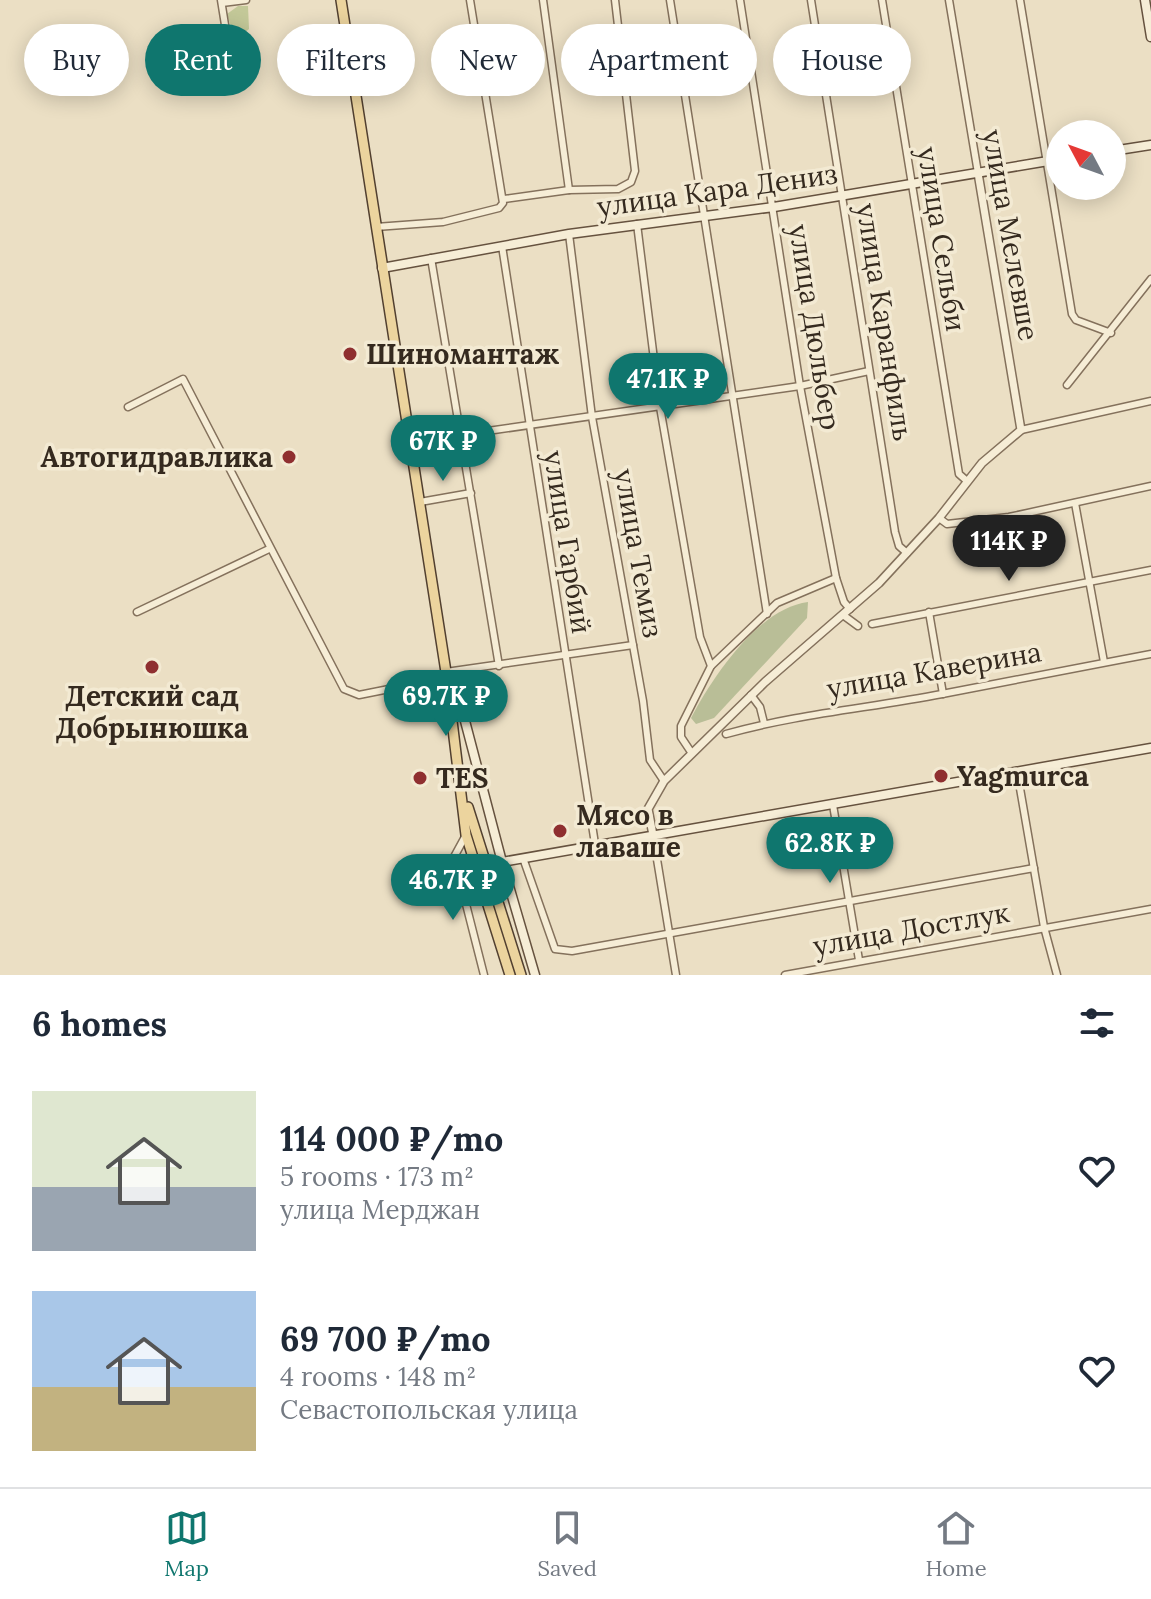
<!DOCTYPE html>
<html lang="en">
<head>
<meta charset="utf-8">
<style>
	:root { --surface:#fff; --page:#f6f6f7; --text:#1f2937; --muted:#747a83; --line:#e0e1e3; --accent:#0f766e }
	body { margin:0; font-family:Lora,serif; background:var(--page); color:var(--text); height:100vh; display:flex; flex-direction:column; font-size:30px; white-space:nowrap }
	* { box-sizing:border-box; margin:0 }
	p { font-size:26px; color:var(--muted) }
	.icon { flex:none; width:44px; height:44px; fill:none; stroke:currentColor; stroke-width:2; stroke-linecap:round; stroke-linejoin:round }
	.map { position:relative; height:975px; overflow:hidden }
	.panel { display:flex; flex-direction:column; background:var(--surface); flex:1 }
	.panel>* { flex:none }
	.top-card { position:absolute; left:24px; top:24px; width:1104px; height:72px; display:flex; gap:16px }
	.needle { width:52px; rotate:311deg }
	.buttons { position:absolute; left:1046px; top:120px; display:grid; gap:16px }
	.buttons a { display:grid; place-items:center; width:80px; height:80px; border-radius:50%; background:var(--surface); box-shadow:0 4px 20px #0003; font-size:40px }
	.price { position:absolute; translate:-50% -68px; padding:0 18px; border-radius:28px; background:var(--accent); color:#fff; font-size:26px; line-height:52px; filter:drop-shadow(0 2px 4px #0008) }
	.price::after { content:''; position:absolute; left:50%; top:48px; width:24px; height:18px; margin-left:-12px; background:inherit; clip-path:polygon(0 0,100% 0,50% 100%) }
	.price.selected { background:#222; color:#fff }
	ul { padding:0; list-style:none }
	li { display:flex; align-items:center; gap:24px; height:200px; padding:0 32px }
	li span { display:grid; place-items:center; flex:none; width:224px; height:160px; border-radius:0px; color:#555 }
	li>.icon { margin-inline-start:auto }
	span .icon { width:96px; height:96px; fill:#fffc; stroke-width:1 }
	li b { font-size:34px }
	h2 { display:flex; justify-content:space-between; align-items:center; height:96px; padding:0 32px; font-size:34px }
	.tag { padding:0 28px; border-radius:36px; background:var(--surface); box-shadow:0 4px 20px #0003; font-size:28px; line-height:72px }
	.tag.selected { background:var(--accent); color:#fff }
	.dock { display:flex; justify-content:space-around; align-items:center; height:112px; border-top:2px solid var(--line); background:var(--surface); font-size:22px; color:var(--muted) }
	.dock a { display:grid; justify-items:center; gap:4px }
	.dock .selected { color:var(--accent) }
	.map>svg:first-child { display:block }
	.green { fill:#c3c898 }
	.cemetery { fill:#b9be97 }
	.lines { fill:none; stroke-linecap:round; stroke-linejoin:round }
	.minor-casing { stroke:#84715c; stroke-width:9 }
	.tertiary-casing { stroke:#84715c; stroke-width:10 }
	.secondary-casing { stroke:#66523f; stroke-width:11 }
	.primary-casing { stroke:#524030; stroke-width:12 }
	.minor { stroke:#f6edd6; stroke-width:6 }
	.tertiary { stroke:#f6edd6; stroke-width:7 }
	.secondary { stroke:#f6edd6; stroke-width:8 }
	.primary { stroke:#ecd49e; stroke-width:9 }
	.poi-dot { fill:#8f2f30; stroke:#f3ead3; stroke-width:3 }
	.labels { text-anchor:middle; stroke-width:7; stroke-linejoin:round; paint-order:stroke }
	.street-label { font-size:28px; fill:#352a1f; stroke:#f3ead3 }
	.poi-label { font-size:28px; font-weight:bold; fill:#352a1f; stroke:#f3ead3; text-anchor:start }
</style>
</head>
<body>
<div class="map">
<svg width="1151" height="975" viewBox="0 0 1151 975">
	<rect width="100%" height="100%" fill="#ebdfc4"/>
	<path class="green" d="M238 6H248L249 29 242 35 233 33 227 14Z"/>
	<path class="cemetery" d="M808 602 807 618 714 718 696 724 691 718C713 676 759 608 808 602Z"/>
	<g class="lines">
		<g class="minor-casing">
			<g id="minor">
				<path d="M221 0 226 31 234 42"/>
				<path d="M543 0 569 190"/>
				<path d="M670 0 767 614"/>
				<path d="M740 0 800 386 836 578 844 602 850 609"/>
				<path d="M811 0 895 532 899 546 907 553"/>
				<path d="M882 0 959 474 967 481"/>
				<path d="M949 0 978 173"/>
				<path d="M1020 0 1072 314 1076 320 1111 333"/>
				<path d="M222 3 246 0"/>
				<path d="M167 36 226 31"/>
				<path d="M504 199 569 190 618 189 631 182 635 171 615 0"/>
				<path d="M637 224 660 407 700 637 711 666"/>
				<path d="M376 227 443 222 499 208 503 203 470 0"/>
				<path d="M569 234 592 417 643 701 650 760 664 781"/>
				<path d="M502 246 595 844"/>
				<path d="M431 258 499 666"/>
				<path d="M1067 385 1151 279"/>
				<path d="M128 407 183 379 344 689 359 695 439 679"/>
				<path d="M1021 430 1151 401"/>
				<path d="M460 435 800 386 869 371"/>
				<path d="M420 502 471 493"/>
				<path d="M1075 503 1104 662"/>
				<path d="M939 518 947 524 1009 517 1151 486"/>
				<path d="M137 612 269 549"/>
				<path d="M929 612 943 694"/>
				<path d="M843 615 858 626"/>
				<path d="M872 624 1151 570"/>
				<path d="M446 672 633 645"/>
				<path d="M751 695 760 707 764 723"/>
				<path d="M726 734C797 714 870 708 942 694 1011 681 1081 667 1151 654"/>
				<path d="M691 752 681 737V726L711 666 777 603 836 578"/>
				<path d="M1017 771 1044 927 1057 975"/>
				<path d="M833 805 859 960"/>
				<path d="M466 835 454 857 484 975"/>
				<path d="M653 835 676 975"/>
				<path d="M523 858 555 949 572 951 1034 868"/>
				<path d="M785 975 1151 909"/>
			</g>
		</g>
		<g class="tertiary-casing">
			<path id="tertiary" d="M653 835 648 809 664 781 765 682 879 583 939 518 982 463 1021 430 978 173"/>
		</g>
		<g class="secondary-casing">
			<g id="secondary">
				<path d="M1145 0 1151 37"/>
				<path d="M1112 151 1151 145"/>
				<path d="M382 268 569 234 774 207 1060 159"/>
				<path d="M449 677 459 698 502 862 1151 748"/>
				<path d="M502 862 535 975"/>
			</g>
		</g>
		<g class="primary-casing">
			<g id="primary">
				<path d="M341 0 446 672 466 835 510 975"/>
				<path d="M468 807 521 975"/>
			</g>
		</g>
		<use href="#minor" class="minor"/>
		<use href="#tertiary" class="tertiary"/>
		<use href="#secondary" class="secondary"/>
		<use href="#primary" class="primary"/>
	</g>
	<g class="poi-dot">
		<circle cx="350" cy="354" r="8"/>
		<circle cx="289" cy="457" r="8"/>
		<circle cx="152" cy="667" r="8"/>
		<circle cx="941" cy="776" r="8"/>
		<circle cx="420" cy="778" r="8"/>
		<circle cx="560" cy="831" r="8"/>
	</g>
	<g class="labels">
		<g class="street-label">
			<text transform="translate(717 190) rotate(-8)" y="10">улица Кара Дениз</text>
			<text transform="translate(1011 235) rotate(80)" y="10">улица Мелевше</text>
			<text transform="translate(942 239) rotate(81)" y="10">улица Сельби</text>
			<text transform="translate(885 322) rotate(81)" y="10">улица Каранфиль</text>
			<text transform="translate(815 327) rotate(81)" y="10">улица Дюльбер</text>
			<text transform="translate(568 542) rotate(81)" y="10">улица Гарбий</text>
			<text transform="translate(639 553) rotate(80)" y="10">улица Темиз</text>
			<text transform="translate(934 670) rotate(-10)" y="10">улица Каверина</text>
			<text transform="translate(911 929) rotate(-10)" y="10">улица Достлук</text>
		</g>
		<g class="poi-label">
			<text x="366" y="364">Шиномантаж</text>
			<text x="273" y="467" text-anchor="end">Автогидравлика</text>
			<text x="152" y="706" text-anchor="middle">Детский сад<tspan x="152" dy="32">Добрынюшка</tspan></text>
			<text x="957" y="786">Yagmurca</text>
			<text x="436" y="788">TES</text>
			<text x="576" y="825">Мясо в<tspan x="576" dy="32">лаваше</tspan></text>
		</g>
	</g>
</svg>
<div class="buttons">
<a><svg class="needle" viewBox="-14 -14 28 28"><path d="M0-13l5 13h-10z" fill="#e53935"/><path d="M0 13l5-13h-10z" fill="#747a83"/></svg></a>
</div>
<b class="price" style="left:668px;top:421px">47.1K ₽</b>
<b class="price" style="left:443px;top:483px">67K ₽</b>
<b class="price selected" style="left:1009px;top:583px">114K ₽</b>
<b class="price" style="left:446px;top:738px">69.7K ₽</b>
<b class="price" style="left:830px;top:885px">62.8K ₽</b>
<b class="price" style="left:453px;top:922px">46.7K ₽</b>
<div class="top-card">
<a class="tag">Buy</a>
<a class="tag selected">Rent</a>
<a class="tag">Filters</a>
<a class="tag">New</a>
<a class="tag">Apartment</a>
<a class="tag">House</a>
</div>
</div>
<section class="panel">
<h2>6 homes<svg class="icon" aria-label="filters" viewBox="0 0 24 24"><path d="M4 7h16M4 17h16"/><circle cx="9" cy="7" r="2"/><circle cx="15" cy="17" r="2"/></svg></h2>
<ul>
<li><span style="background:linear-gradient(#dfe7d0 60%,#9aa5b1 0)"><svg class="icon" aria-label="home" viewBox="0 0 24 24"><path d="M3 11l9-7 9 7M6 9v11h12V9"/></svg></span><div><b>114 000 ₽/mo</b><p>5 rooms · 173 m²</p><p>улица Мерджан</p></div><svg class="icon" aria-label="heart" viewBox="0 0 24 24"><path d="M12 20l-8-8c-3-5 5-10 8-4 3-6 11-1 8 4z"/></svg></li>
<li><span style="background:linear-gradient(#a9c7e8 60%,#c2b280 0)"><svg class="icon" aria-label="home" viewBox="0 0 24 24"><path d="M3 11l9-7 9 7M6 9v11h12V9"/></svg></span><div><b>69 700 ₽/mo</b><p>4 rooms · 148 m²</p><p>Севастопольская улица</p></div><svg class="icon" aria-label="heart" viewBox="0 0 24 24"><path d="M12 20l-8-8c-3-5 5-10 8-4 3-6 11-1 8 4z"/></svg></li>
</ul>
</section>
<nav class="dock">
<a class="selected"><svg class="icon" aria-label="map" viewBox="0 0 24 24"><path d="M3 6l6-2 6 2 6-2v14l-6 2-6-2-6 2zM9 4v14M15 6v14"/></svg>Map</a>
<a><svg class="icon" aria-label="saved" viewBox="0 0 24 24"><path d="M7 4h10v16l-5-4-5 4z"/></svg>Saved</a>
<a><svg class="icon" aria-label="home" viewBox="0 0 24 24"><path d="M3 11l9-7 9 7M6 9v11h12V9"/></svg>Home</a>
</nav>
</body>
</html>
